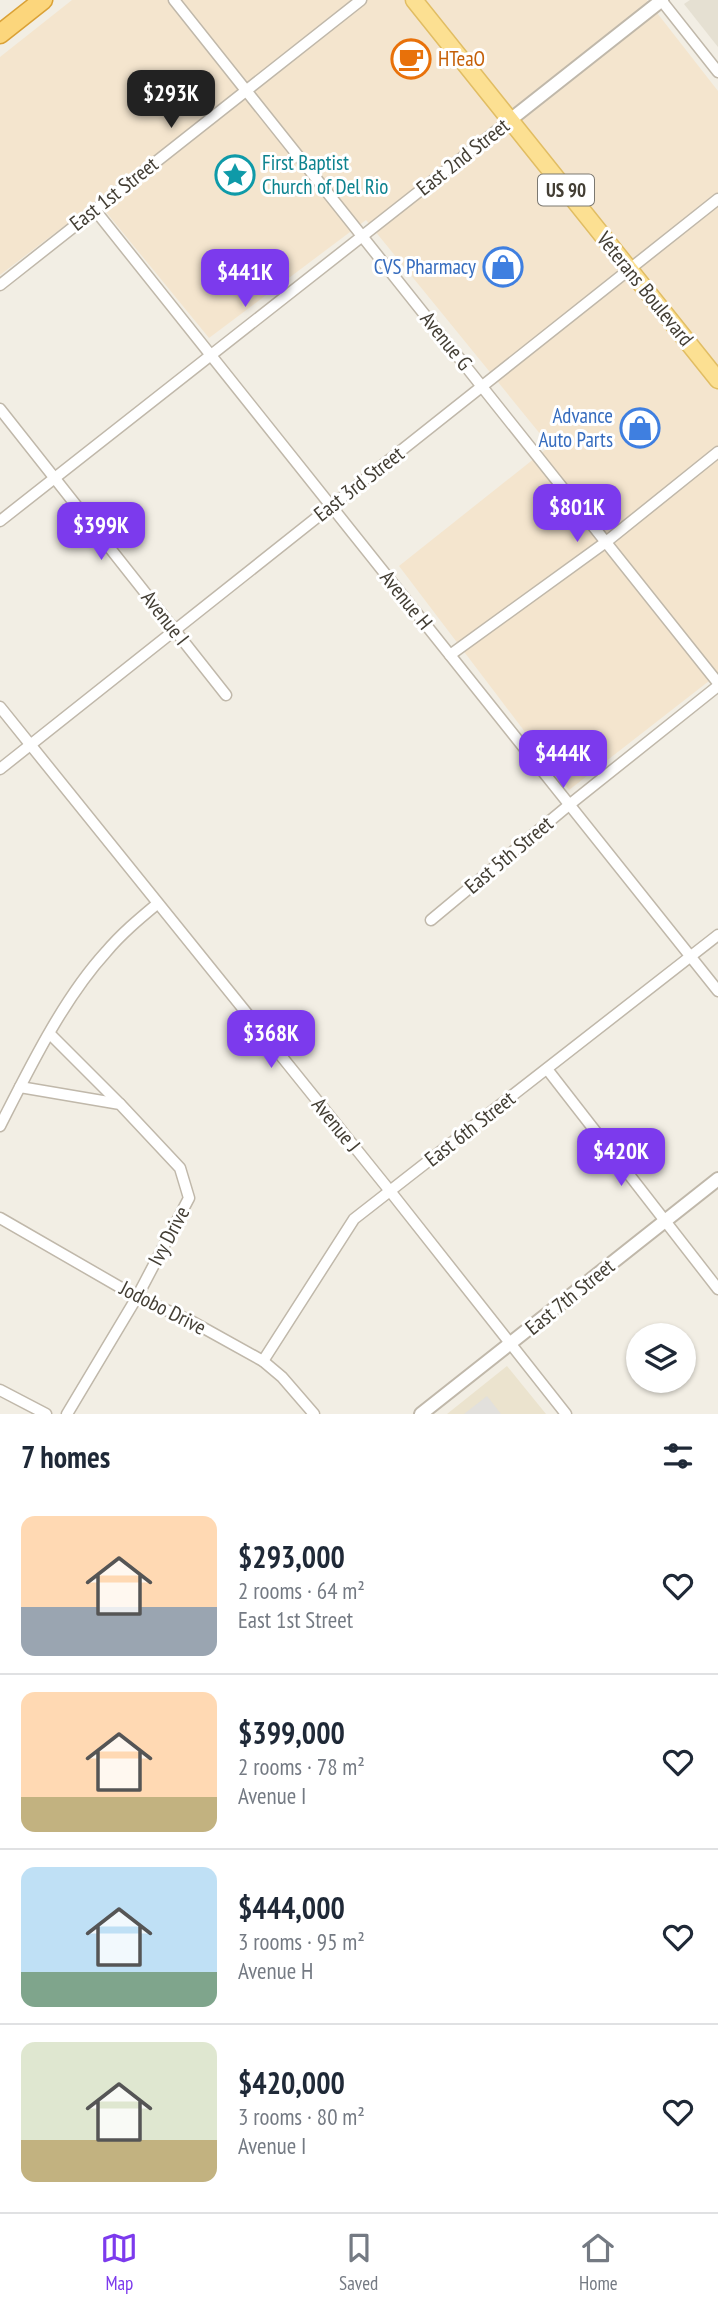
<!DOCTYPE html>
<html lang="en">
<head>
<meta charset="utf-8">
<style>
	:root { --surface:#fff; --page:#f6f6f7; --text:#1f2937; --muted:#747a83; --line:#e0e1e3; --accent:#7c3aed }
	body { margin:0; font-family:"PT Sans Narrow",sans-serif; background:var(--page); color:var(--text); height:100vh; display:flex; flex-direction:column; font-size:26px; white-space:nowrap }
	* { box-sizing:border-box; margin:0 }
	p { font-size:23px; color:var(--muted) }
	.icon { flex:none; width:38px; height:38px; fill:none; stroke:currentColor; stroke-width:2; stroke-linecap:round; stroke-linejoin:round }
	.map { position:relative; height:1414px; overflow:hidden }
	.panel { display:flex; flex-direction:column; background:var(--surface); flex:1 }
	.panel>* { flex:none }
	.buttons { position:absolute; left:626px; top:1323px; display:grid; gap:14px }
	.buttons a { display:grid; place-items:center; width:70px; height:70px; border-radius:50%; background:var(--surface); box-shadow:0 2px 5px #0004; font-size:35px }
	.price { position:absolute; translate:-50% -60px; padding:0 16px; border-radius:14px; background:var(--accent); color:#fff; font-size:23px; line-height:46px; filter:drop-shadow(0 2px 4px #0008) }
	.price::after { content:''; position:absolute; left:50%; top:42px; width:21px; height:16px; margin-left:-10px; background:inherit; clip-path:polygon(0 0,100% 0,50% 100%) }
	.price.on { background:#222; color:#fff }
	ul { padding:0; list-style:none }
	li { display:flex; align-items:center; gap:21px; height:175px; padding:0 21px }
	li+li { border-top:2px solid var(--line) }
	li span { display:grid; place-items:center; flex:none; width:196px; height:140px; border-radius:14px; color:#555 }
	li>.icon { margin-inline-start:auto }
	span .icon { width:84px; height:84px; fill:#fffc; stroke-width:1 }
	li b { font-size:30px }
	h2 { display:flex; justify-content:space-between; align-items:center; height:84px; padding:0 21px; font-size:30px }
	.tabs { display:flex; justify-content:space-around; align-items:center; height:98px; border-top:2px solid var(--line); background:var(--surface); font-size:19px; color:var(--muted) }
	.tabs a { display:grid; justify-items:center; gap:4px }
	.tabs .on { color:var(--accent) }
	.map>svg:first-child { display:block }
	.residential { fill:#e5e0d2 }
	.commercial { fill:#f4e5ce }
	.education { fill:#ebe3ce }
	.parking { fill:#e2e0dc }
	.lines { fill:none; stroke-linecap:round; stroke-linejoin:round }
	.minor-casing { stroke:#c0b8aa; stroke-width:13 }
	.tertiary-casing { stroke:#c0b8aa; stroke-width:16 }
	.primary-casing { stroke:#e1bd63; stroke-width:19 }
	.trunk-casing { stroke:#daa136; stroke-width:21 }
	.minor { stroke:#fff; stroke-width:10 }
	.tertiary { stroke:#fff; stroke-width:12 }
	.primary { stroke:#fce092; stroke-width:16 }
	.trunk { stroke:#fcd67c; stroke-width:18 }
	.labels { text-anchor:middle; stroke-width:6; stroke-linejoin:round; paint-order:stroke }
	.shield { fill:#fff; stroke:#7b7871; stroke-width:2 }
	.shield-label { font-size:19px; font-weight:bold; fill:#433e34 }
	.food-label { font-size:21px; fill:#c56008; stroke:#fff; text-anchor:start }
	.street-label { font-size:21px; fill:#433e34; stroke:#fff }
	.culture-label { font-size:21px; fill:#0d838f; stroke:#fff; text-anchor:start }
	.shop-label { font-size:21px; fill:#366cbe; stroke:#fff; text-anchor:end }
</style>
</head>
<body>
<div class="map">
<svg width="718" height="1414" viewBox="0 0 718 1414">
	<rect width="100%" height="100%" fill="#f2eee4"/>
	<path class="residential" d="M690 0H718V47L684 4Z"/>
	<path class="commercial" d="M72 0H647L718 91V674L569 790 399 566 550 446 366 220 209 338 97 201 0 275V57Z"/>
	<path class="education" d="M507 1366 546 1414H447Z"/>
	<path class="parking" d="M487 1396 501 1414H464Z"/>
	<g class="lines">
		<g class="minor-casing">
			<g id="minor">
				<path d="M174 0 718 683"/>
				<path d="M661 0 718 72"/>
				<path d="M95 210 718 991"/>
				<path d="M0 285 361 0"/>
				<path d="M0 409 226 695"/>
				<path d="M0 521 510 120"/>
				<path d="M450 655 606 542 718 452"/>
				<path d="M0 707 390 1191 566 1414"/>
				<path d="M0 769 718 199"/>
				<path d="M431 920 569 805 718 686"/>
				<path d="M50 1034 120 1104"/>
				<path d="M547 1069 718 1289"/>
				<path d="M20 1087 120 1104 180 1168 189 1198 137 1297 67 1414"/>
				<path d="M0 1126C29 1069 63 999 106 952 121 934 139 919 157 904"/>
				<path d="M0 1218 137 1297 191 1321 263 1361 282 1377 314 1414"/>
				<path d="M263 1361 354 1219 718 935"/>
				<path d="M0 1390 46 1414"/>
			</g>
		</g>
		<g class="tertiary-casing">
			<g id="tertiary">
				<path d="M510 120 662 0"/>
				<path d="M421 1414 718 1179"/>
			</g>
		</g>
		<g class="primary-casing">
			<path id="primary" d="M414 0 718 380"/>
		</g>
		<g class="trunk-casing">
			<path id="trunk" d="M0 34 43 0"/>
		</g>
		<use href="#minor" class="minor"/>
		<use href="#tertiary" class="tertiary"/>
		<use href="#primary" class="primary"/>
		<use href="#trunk" class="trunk"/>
	</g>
	<defs>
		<g id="cafe-ring" transform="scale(2.0125)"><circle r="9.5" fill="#fff" stroke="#e8710a" stroke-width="1.5"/><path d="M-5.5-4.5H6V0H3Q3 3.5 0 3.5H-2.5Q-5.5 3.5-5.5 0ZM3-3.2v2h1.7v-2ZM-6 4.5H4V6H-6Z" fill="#e8710a"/></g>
		<g id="sight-ring" transform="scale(2.0125)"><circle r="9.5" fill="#fff" stroke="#0f9aa8" stroke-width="1.5"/><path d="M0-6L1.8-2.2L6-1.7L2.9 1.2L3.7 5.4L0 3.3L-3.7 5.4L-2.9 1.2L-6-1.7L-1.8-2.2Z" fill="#0f9aa8"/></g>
		<g id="shop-ring" transform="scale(2.0125)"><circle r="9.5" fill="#fff" stroke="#3f7fe0" stroke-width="1.5"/><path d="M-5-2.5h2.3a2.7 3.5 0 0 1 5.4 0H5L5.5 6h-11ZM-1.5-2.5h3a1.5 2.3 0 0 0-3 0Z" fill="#3f7fe0"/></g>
	</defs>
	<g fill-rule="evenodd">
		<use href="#cafe-ring" x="411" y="59"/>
		<use href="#sight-ring" x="235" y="175"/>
		<use href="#shop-ring" x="503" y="267"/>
		<use href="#shop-ring" x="640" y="428"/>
	</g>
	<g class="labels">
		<rect class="shield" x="538" y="174.5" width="56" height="31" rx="5"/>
		<g class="shield-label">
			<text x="566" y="197">US 90</text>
		</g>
		<g class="food-label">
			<text x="438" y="66">HTeaO</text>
		</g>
		<g class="street-label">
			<text transform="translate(463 157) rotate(-38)" y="7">East 2nd Street</text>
			<text transform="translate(114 194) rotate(-38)" y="7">East 1st Street</text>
			<text transform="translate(645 289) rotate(51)" y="7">Veterans Boulevard</text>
			<text transform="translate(446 341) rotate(51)" y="7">Avenue G</text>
			<text transform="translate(359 484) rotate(-38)" y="7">East 3rd Street</text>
			<text transform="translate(406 600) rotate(51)" y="7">Avenue H</text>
			<text transform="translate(165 618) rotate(52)" y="7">Avenue I</text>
			<text transform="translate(509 855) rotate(-40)" y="7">East 5th Street</text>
			<text transform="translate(336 1125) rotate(51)" y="7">Avenue J</text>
			<text transform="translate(470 1129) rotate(-38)" y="7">East 6th Street</text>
			<text transform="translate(169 1236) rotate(-62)" y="7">Ivy Drive</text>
			<text transform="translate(570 1297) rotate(-39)" y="7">East 7th Street</text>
			<text transform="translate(163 1308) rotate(27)" y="7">Jodobo Drive</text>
		</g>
		<g class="culture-label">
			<text x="262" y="170">First Baptist<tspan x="262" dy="24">Church of Del Rio</tspan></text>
		</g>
		<g class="shop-label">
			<text x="476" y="274">CVS Pharmacy</text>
			<text x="613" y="423">Advance<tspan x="613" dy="24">Auto Parts</tspan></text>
		</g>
	</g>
</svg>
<div class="buttons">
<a><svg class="icon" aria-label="layers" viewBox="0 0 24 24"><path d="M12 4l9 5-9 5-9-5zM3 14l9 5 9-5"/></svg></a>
</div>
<b class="price on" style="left:171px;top:130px">$293K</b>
<b class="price" style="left:245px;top:309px">$441K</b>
<b class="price" style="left:577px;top:544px">$801K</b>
<b class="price" style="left:101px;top:562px">$399K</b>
<b class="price" style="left:563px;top:790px">$444K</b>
<b class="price" style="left:271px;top:1070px">$368K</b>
<b class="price" style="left:621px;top:1188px">$420K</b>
</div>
<section class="panel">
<h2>7 homes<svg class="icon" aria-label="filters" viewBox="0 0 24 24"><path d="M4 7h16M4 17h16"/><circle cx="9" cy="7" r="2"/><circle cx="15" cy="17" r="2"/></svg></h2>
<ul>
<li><span style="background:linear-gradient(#ffd9b3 65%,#9aa5b1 0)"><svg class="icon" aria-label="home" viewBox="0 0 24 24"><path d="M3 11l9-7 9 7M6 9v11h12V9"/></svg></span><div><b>$293,000</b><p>2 rooms · 64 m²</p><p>East 1st Street</p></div><svg class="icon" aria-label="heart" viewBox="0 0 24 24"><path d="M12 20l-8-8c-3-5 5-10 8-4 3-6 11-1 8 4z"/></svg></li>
<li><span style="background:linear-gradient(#ffd9b3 75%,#c2b280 0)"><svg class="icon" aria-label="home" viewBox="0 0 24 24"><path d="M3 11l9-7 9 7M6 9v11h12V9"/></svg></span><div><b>$399,000</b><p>2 rooms · 78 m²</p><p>Avenue I</p></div><svg class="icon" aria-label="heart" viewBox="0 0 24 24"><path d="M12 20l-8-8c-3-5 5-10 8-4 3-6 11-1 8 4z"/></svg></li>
<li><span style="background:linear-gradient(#bfe0f5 75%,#7fa58c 0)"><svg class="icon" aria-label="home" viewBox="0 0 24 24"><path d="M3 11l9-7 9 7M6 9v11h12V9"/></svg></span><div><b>$444,000</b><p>3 rooms · 95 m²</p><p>Avenue H</p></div><svg class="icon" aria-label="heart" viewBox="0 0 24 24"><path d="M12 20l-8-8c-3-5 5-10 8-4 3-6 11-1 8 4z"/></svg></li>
<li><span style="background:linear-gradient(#dfe7d0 70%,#c2b280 0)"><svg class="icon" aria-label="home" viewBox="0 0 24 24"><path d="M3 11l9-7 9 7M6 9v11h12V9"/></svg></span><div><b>$420,000</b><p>3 rooms · 80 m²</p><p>Avenue I</p></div><svg class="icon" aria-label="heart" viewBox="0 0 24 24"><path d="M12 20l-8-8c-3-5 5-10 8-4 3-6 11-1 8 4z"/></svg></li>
</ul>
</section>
<nav class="tabs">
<a class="on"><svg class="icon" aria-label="map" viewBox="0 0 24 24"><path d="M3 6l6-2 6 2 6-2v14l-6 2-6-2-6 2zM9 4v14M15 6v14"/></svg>Map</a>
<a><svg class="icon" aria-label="saved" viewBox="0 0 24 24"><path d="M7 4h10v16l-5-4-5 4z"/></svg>Saved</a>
<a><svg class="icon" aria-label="home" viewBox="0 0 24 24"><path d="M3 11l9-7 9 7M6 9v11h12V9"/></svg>Home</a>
</nav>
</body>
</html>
